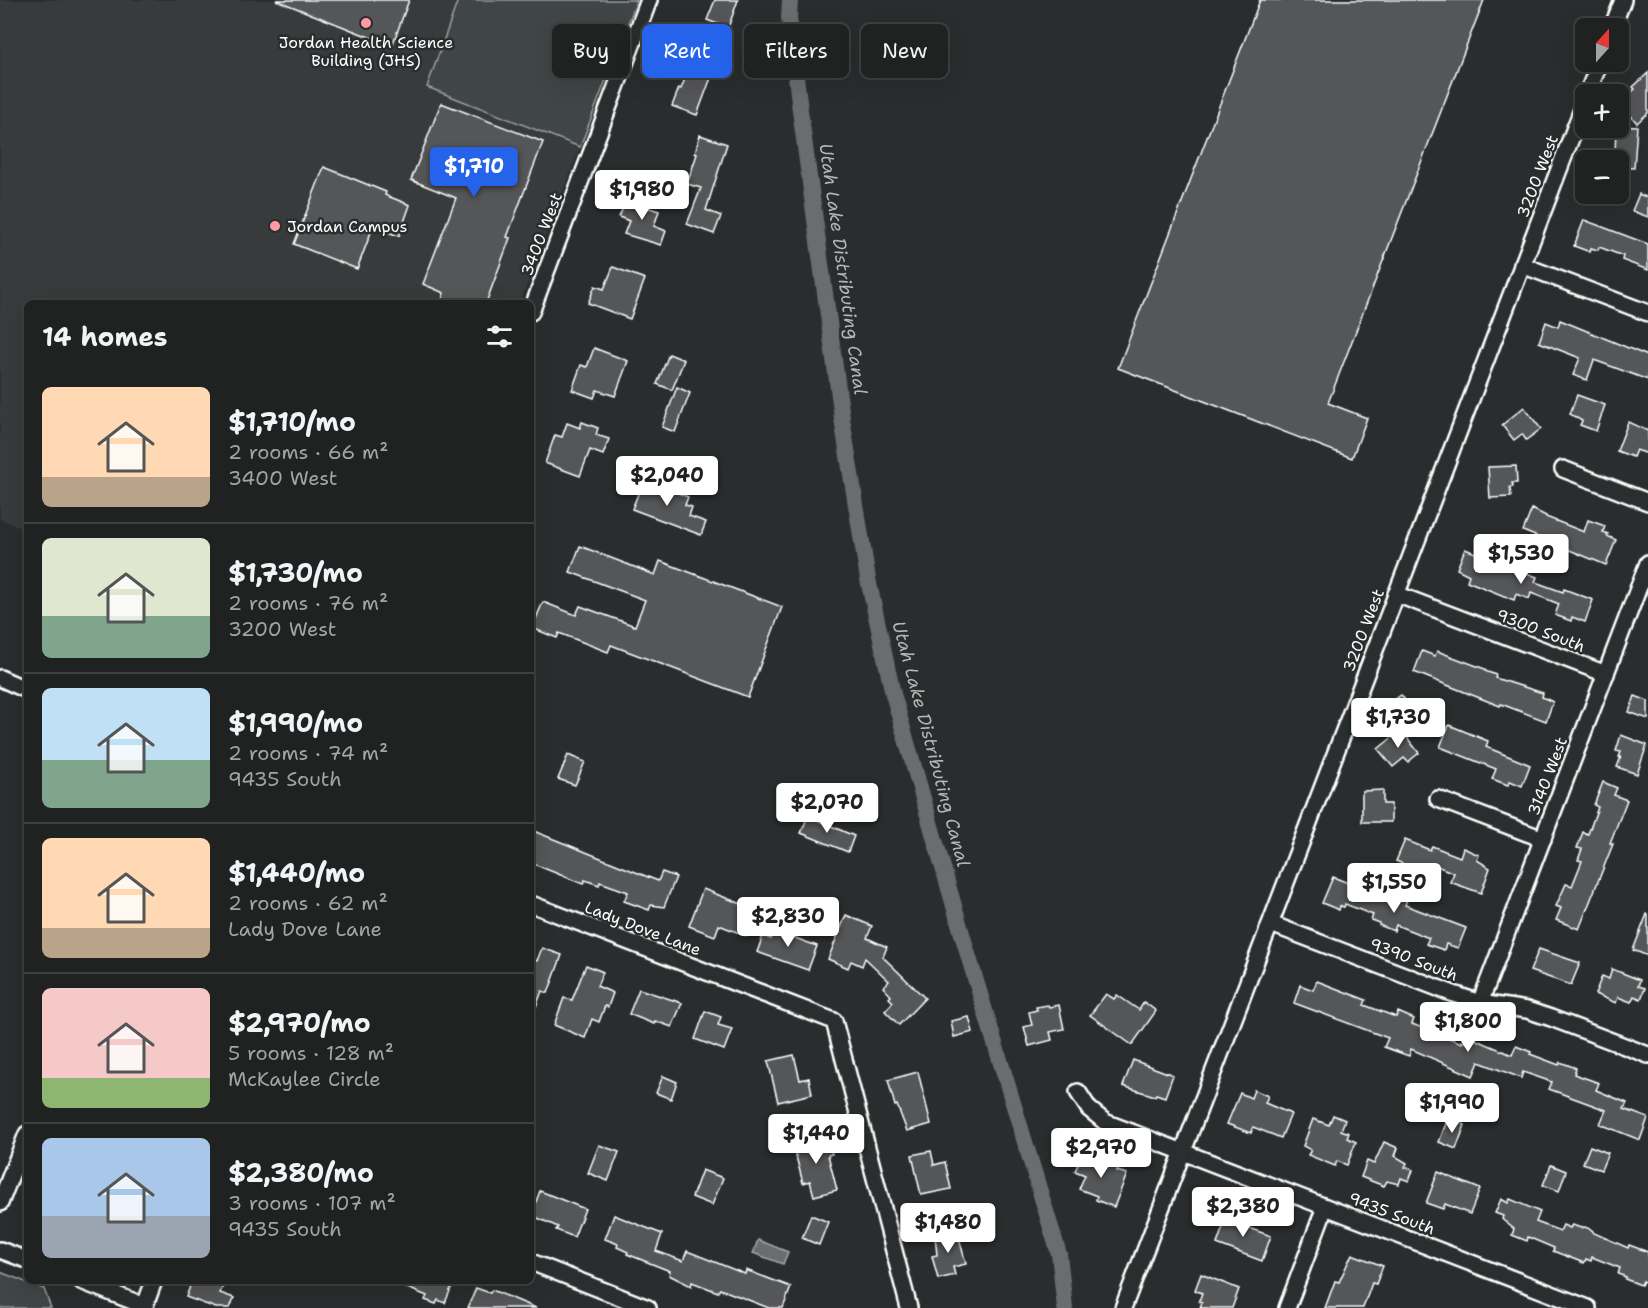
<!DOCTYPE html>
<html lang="en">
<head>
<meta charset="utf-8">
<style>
	:root { --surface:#202222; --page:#2d2f2f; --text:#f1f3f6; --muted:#a2a4a5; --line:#3d3f40; --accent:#2563eb }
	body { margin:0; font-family:"Shantell Sans",sans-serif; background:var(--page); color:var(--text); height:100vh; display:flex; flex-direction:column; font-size:22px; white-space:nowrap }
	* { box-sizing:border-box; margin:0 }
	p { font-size:20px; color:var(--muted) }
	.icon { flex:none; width:33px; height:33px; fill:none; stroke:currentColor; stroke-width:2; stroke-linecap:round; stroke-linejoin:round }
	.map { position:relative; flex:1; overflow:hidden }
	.sheet { position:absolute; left:24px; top:300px; width:510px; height:984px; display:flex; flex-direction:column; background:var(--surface); border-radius:9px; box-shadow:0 6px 24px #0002,0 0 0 2px var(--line) }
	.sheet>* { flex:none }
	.guide { position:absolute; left:552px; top:24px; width:570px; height:54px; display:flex; gap:12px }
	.needle { width:39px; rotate:21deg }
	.buttons { position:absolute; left:1575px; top:18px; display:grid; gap:12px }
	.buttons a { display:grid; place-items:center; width:54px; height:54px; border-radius:9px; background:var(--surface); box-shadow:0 6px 24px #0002,0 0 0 2px var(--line); font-size:30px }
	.price { position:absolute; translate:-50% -51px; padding:0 14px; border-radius:6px; background:#fff; color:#222; font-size:20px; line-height:39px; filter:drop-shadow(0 2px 3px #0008) }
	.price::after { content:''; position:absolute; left:50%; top:36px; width:18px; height:14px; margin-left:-9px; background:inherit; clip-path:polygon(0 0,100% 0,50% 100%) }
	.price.selected { background:var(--accent); color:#fff }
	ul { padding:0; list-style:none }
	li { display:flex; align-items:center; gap:18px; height:150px; padding:0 18px }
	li+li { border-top:2px solid var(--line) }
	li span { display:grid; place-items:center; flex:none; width:168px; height:120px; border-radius:9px; color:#555 }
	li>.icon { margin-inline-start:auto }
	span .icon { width:72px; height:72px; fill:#fffc; stroke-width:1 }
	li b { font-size:26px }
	h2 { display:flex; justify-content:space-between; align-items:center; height:72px; padding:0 18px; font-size:26px }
	.chip { padding:0 21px; border-radius:9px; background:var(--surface); box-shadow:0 6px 24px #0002,0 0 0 2px var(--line); font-size:21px; line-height:54px }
	.chip.selected { background:var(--accent); color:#fff }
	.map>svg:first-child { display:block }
	.built { fill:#373a3b }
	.green { fill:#414445; stroke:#a0a2a2; stroke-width:1.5 }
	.water { fill:#6a6c6d; stroke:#a6a7a7; stroke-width:1.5 }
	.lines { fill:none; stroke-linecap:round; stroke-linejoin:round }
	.canal { stroke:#6a6c6d; stroke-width:16 }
	.building { fill:#555758; stroke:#fff; stroke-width:1.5 }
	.minor-casing { stroke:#fff; stroke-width:20 }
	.minor { stroke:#2a2d2e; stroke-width:15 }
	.poi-dot { fill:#ff9aa2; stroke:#2a2d2e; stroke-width:2 }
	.labels { text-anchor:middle; stroke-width:5; stroke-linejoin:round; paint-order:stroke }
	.poi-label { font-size:16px; fill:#fff; stroke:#2a2d2e }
	.street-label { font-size:16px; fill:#fff; stroke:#2a2d2e }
	.water-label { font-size:18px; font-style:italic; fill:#b4b6b6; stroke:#2a2d2e }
</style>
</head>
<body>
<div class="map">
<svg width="1648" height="1308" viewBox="0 0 1648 1308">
	<rect width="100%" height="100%" fill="#2a2d2e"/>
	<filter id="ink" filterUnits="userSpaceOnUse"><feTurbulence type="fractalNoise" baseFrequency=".0167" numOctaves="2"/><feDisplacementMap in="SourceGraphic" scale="12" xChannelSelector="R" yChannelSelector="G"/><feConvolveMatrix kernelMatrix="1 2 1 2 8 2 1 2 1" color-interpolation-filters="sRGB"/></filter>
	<g filter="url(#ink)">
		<path class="built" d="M0 0H637L520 303H27V530L0 519Z"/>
		<g class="green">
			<path d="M458 0H637L580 147 427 87Z"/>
			<path d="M0 1272 44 1289 51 1308H0Z"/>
		</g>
		<path class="water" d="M758 1240 788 1252 783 1264 753 1253Z"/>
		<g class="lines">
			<path class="canal" d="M790 0 789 18 800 110 843 425 868 579 893 694 969 958 1059 1254 1065 1308"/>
		</g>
		<g class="building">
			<path d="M276 0H409L392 46Z"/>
			<path d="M715 0H738L728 28 707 20Z"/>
			<path d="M1260 0H1484L1328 403 1367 418 1352 458 1118 368Z"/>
			<path d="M693 58 715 67 697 115 672 106 679 88 681 89Z"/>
			<path d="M1648 73V113L1637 123 1620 103 1635 89 1633 87Z"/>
			<path d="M441 103 543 142 507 237 510 238 486 303H449L442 300 444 293 423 284 456 198 411 180Z"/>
			<path d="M1618 125 1637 126 1634 168 1618 167V160H1616L1617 153H1615L1616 128H1618Z"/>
			<path d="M700 135 727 144 706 210 721 216 714 234 687 224 701 188 687 184 697 154 695 153Z"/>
			<path d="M324 167 386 192 385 195 410 205 399 236 373 227 357 269 294 244Z"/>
			<path d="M630 194 645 200 643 206 659 211 654 226 666 231 661 245 624 234 629 221 619 217Z"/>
			<path d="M1639 194 1648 198V217L1632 211Z"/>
			<path d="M1584 220 1648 244V270L1622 260 1623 256 1599 247 1598 250 1591 248 1590 252 1574 246Z"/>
			<path d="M613 267 645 279 630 319 588 303 595 286 604 289Z"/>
			<path d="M1560 320 1648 356V380L1594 360 1587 380 1573 375 1580 358 1539 342 1546 322 1558 327Z"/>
			<path d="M594 348 628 361 615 396 597 390 594 398 572 390 581 365 587 367Z"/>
			<path d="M669 354 684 360 672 390 657 384Z"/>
			<path d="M677 387 690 393 675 432 662 427Z"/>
			<path d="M1577 395 1605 405 1596 431 1580 425 1582 421 1570 414Z"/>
			<path d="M1524 407 1541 429 1526 440 1522 434 1514 440 1502 425Z"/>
			<path d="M582 422 598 428 596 435 609 439 603 455 590 450 580 476 545 463 555 435 562 437 567 423 580 428Z"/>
			<path d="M1628 422 1648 431V454L1636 450 1633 457 1617 451Z"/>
			<path d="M1516 466 1517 483H1512L1513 487H1510L1511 497 1490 498 1488 467Z"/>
			<path d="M644 479 688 497 685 505 692 507 689 516 706 522 701 535 632 509Z"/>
			<path d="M1532 509 1546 516V517L1584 532 1588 520 1605 526 1603 532 1608 534 1607 536 1616 540 1606 565 1523 531Z"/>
			<path d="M580 546 655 575 660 561 782 607 748 697 611 645 608 652 559 633 557 638 532 628 543 602 576 615 580 606 635 626 645 600 570 572Z"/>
			<path d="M1465 549 1537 577 1535 582 1563 592 1564 589 1593 600 1585 622 1572 617 1571 621 1555 615 1559 604 1531 593 1529 599 1516 594 1514 600 1467 581 1469 575 1457 569Z"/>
			<path d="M1422 651 1435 656 1437 651 1485 669V671L1496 675 1495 678 1543 693 1542 697 1553 702 1546 721 1501 704 1500 706 1414 672Z"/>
			<path d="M1401 695 1418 716 1403 728 1386 706Z"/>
			<path d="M1635 696 1648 701V719L1629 712Z"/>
			<path d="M1449 725 1488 741 1486 747 1530 765 1522 786 1510 781 1508 785 1492 779 1496 769 1440 747Z"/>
			<path d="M1401 730 1419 753 1408 762 1404 758 1393 767 1378 749Z"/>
			<path d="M1621 735 1647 745 1637 774 1617 767 1621 757H1619L1621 752 1616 751Z"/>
			<path d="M568 755 585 762 575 785 558 779Z"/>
			<path d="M1603 782 1617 788 1614 795 1627 800 1610 843 1613 844 1579 929 1556 920 1561 908 1556 906 1566 884 1572 886 1582 861 1578 860 1582 849 1577 848 1583 832 1588 834 1598 807 1594 805Z"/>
			<path d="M1383 790V804H1391V822H1362V791Z"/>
			<path d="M808 816 854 836 848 852 801 833Z"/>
			<path d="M531 830 658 881 662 872 676 877 664 907 651 905 649 910 624 901 628 892 600 882 599 885 585 880 583 884 531 863Z"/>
			<path d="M1405 840 1430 850 1432 846 1460 857 1463 848 1479 855 1477 860 1490 868 1481 893 1450 882 1454 873 1432 864 1428 874 1396 861Z"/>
			<path d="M1333 877 1381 896 1382 891 1407 900 1405 905 1466 928 1458 948 1446 944 1444 950 1426 944 1429 938 1396 925 1394 931 1379 925V923L1371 920 1373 915 1345 904 1344 907 1340 906 1339 910 1322 903Z"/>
			<path d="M703 889 757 910 747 936 719 925 715 936 689 926Z"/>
			<path d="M1647 914 1648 915V956L1633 950Z"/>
			<path d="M846 915 872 926 867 938 887 947 883 957 925 998 899 1025 885 1011 893 1002 889 998 891 996 883 987 889 981 865 958 862 966 851 961 848 968 828 959Z"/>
			<path d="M787 926 798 930 795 938 817 946 808 970 757 952 763 936 771 939 775 930 784 933Z"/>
			<path d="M542 948 562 955 548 993 542 991 532 1017 531 958 537 961Z"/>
			<path d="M1539 949 1580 963 1571 985 1530 971Z"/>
			<path d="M586 965 603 972 597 986 613 993 608 1007 605 1006 599 1022 592 1019 585 1038 554 1025 564 998 572 1000Z"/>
			<path d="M1612 969 1640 980 1638 986 1645 988 1641 999 1634 996 1631 1002 1618 997 1616 1003 1595 994 1602 976 1609 979Z"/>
			<path d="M1317 981 1366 1000 1364 1005 1396 1017 1398 1012 1414 1019 1412 1024 1462 1043V1041L1468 1043 1470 1037 1512 1055 1516 1046 1531 1052 1530 1054 1559 1065 1560 1062 1576 1068 1574 1074 1599 1083 1596 1090 1627 1103 1624 1109 1648 1118 1640 1140 1600 1124 1606 1110 1549 1089 1552 1082 1523 1072 1521 1078 1479 1062 1473 1076 1411 1049 1409 1056 1384 1047 1388 1038 1294 1003 1300 985 1313 990Z"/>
			<path d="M639 989 682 1003 672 1027 655 1021 654 1024 629 1014Z"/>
			<path d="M1106 994 1114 999 1117 995 1139 1010 1144 1002 1156 1011 1132 1045 1090 1015Z"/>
			<path d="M1048 1005 1049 1007 1059 1005 1064 1029 1050 1032 1052 1040 1029 1046 1024 1027 1032 1025 1029 1012 1037 1010 1036 1007Z"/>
			<path d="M705 1011 721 1017 718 1025 732 1029 724 1050 695 1039Z"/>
			<path d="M969 1017 973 1032 954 1037 951 1021Z"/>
			<path d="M794 1055 800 1080 809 1078 812 1094 778 1102 768 1061Z"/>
			<path d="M1133 1060 1173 1075 1165 1097 1156 1094 1155 1096 1123 1086Z"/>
			<path d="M918 1072 931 1124 907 1131 897 1105 895 1106 888 1080Z"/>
			<path d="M663 1076 677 1082 671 1099 656 1093Z"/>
			<path d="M1254 1090 1268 1096 1265 1103 1291 1114 1281 1138 1253 1127 1251 1133 1227 1124 1240 1093 1251 1098Z"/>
			<path d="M1333 1115 1345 1120 1341 1130 1349 1133 1347 1138 1356 1142 1347 1165 1337 1161 1335 1166 1308 1155 1311 1150 1303 1146 1313 1119 1329 1125Z"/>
			<path d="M1448 1118 1465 1125 1456 1149 1439 1142Z"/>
			<path d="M828 1136 832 1154 828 1155 837 1190 814 1196 810 1181 803 1183 793 1145Z"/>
			<path d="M1384 1142 1398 1148 1395 1156 1407 1163 1405 1167 1413 1170 1409 1181 1401 1178 1399 1184 1387 1181 1384 1186 1361 1177 1367 1161 1374 1164Z"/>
			<path d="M599 1145 619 1152 608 1181 588 1173Z"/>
			<path d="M1590 1146 1608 1153 1601 1170 1583 1163Z"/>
			<path d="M931 1151 934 1165 945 1162 951 1189 921 1195 912 1155Z"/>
			<path d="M1083 1152 1109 1160 1107 1163 1118 1168 1117 1171 1127 1174 1114 1207 1096 1200 1097 1196 1079 1189 1085 1175 1075 1171Z"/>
			<path d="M1551 1165 1566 1171 1559 1191 1543 1185Z"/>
			<path d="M702 1170 723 1178 712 1205 692 1197Z"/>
			<path d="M1438 1172 1480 1189 1470 1214 1445 1204 1443 1209 1426 1203Z"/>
			<path d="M540 1191 585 1209 574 1237 556 1230 558 1227 531 1215Z"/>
			<path d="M1501 1199 1508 1203 1510 1199 1540 1212 1536 1222 1560 1231 1563 1225 1570 1228 1572 1225 1581 1228 1585 1227 1592 1230 1594 1233 1628 1248 1629 1245 1648 1252V1283L1643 1281 1641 1285 1625 1279 1626 1277 1618 1274 1620 1268 1592 1257 1591 1261 1586 1259 1584 1263 1553 1251 1554 1248 1528 1237 1527 1241 1512 1235 1514 1229 1504 1221 1502 1219 1503 1216 1495 1213Z"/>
			<path d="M1228 1213 1246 1219 1243 1226 1271 1236 1262 1261 1217 1244Z"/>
			<path d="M614 1215 662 1234 656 1251 683 1261 687 1251 745 1274 746 1270 791 1287 783 1308H769L720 1289 718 1292 692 1282 691 1286 669 1275 670 1271 627 1254 628 1252 617 1247 618 1244 605 1239Z"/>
			<path d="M811 1215 828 1222 819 1245 802 1238Z"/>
			<path d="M957 1230 966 1264 953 1267 955 1275 938 1279 932 1256 937 1255 935 1236Z"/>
			<path d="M1352 1254 1383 1266 1376 1284 1372 1283 1363 1308H1325L1335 1281 1339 1282Z"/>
			<path d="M1201 1274 1239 1289 1232 1308H1200L1202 1302 1199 1301 1202 1293 1195 1290Z"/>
			<path d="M192 1281 202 1285 204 1281H225L220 1293 234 1298 230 1308H216L186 1297Z"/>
			<path d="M390 1281H454L445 1303 438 1300 436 1304 425 1300 427 1296Z"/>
			<path d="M476 1288 490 1293 492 1290 536 1308H468Z"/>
		</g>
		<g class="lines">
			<g class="minor-casing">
				<g id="minor">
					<path d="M1612 28 1623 0"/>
					<path d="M1587 94 1600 62"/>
					<path d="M1522 265 1648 313"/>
					<path d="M531 312 649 0"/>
					<path d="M1563 469 1648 502"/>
					<path d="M1396 594 1606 674"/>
					<path d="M0 678 27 690"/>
					<path d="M1438 799 1543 839"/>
					<path d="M531 904 834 1021 909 1308"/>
					<path d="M1271 924 1451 993 1480 1003 1527 1010 1551 1018 1648 1055"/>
					<path d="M1480 1003 1648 563"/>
					<path d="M1078 1092 1089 1109 1105 1122 1588 1308"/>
					<path d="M0 1203 27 1134"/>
					<path d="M0 1250 27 1260"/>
					<path d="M531 1262 648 1308"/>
					<path d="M81 1281 145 1306"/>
					<path d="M144 1308 154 1281"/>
					<path d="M1123 1308 1586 99"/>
					<path d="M1287 1308 1325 1207"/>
				</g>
			</g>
			<use href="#minor" class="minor"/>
		</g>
	</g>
	<g class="poi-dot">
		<circle cx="366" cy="23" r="6"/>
		<circle cx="275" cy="226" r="6"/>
	</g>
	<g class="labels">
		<g class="poi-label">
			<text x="366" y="48">Jordan Health Science<tspan x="366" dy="18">Building (JHS)</tspan></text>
			<text x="287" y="232" text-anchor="start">Jordan Campus</text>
		</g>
		<g class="street-label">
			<text transform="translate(1537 176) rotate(-69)" y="6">3200 West</text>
			<text transform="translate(541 234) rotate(-69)" y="6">3400 West</text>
			<text transform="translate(1363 630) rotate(-69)" y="6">3200 West</text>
			<text transform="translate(1541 630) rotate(21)" y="6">9300 South</text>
			<text transform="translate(1547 776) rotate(-69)" y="6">3140 West</text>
			<text transform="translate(643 928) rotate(21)" y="6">Lady Dove Lane</text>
			<text transform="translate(1414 959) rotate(21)" y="6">9390 South</text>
			<text transform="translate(1392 1213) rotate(21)" y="6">9435 South</text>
		</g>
		<g class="water-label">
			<text transform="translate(843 269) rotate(82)" y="6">Utah Lake Distributing Canal</text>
			<text transform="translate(931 744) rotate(75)" y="6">Utah Lake Distributing Canal</text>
		</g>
	</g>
</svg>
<div class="buttons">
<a><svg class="needle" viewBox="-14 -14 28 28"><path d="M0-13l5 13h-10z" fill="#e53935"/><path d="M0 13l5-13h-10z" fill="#a2a4a5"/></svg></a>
<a>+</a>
<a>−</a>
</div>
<b class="price selected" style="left:474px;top:198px">$1,710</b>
<b class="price" style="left:642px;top:221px">$1,980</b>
<b class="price" style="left:667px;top:507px">$2,040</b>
<b class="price" style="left:1521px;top:585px">$1,530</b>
<b class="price" style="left:1398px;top:749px">$1,730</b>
<b class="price" style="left:827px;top:834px">$2,070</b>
<b class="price" style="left:1394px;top:914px">$1,550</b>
<b class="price" style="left:788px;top:948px">$2,830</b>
<b class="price" style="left:1468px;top:1053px">$1,800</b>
<b class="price" style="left:1452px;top:1134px">$1,990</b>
<b class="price" style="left:816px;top:1165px">$1,440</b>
<b class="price" style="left:1101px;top:1179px">$2,970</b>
<b class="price" style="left:1243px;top:1238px">$2,380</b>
<b class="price" style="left:948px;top:1254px">$1,480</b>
<div class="guide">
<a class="chip">Buy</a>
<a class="chip selected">Rent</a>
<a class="chip">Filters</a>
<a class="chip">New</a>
</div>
<section class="sheet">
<h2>14 homes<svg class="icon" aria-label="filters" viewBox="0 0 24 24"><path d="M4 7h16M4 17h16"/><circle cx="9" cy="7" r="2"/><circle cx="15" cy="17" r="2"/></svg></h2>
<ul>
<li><span style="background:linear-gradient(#ffd9b3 75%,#b9a48a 0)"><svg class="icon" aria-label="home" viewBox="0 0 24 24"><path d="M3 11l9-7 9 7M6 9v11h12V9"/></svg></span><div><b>$1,710/mo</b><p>2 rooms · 66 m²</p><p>3400 West</p></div></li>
<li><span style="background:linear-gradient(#dfe7d0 65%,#7fa58c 0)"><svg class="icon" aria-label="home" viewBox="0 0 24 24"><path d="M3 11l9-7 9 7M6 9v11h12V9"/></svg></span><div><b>$1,730/mo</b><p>2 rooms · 76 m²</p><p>3200 West</p></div></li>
<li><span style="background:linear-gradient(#bfe0f5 60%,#7fa58c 0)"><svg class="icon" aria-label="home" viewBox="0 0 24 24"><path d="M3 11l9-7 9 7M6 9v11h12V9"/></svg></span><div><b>$1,990/mo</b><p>2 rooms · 74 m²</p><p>9435 South</p></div></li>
<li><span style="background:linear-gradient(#ffd9b3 75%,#b9a48a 0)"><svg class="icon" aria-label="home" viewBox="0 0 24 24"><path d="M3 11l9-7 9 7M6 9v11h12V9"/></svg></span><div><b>$1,440/mo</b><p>2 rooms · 62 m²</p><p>Lady Dove Lane</p></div></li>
<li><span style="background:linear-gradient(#f6c9c9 75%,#8fb573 0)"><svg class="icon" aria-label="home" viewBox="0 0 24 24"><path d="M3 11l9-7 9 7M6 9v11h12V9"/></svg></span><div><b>$2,970/mo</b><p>5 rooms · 128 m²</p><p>McKaylee Circle</p></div></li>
<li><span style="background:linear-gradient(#a9c7e8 65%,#9aa5b1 0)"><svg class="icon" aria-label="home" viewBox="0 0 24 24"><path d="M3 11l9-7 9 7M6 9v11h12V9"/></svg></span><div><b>$2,380/mo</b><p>3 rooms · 107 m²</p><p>9435 South</p></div></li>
</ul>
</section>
</div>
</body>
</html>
